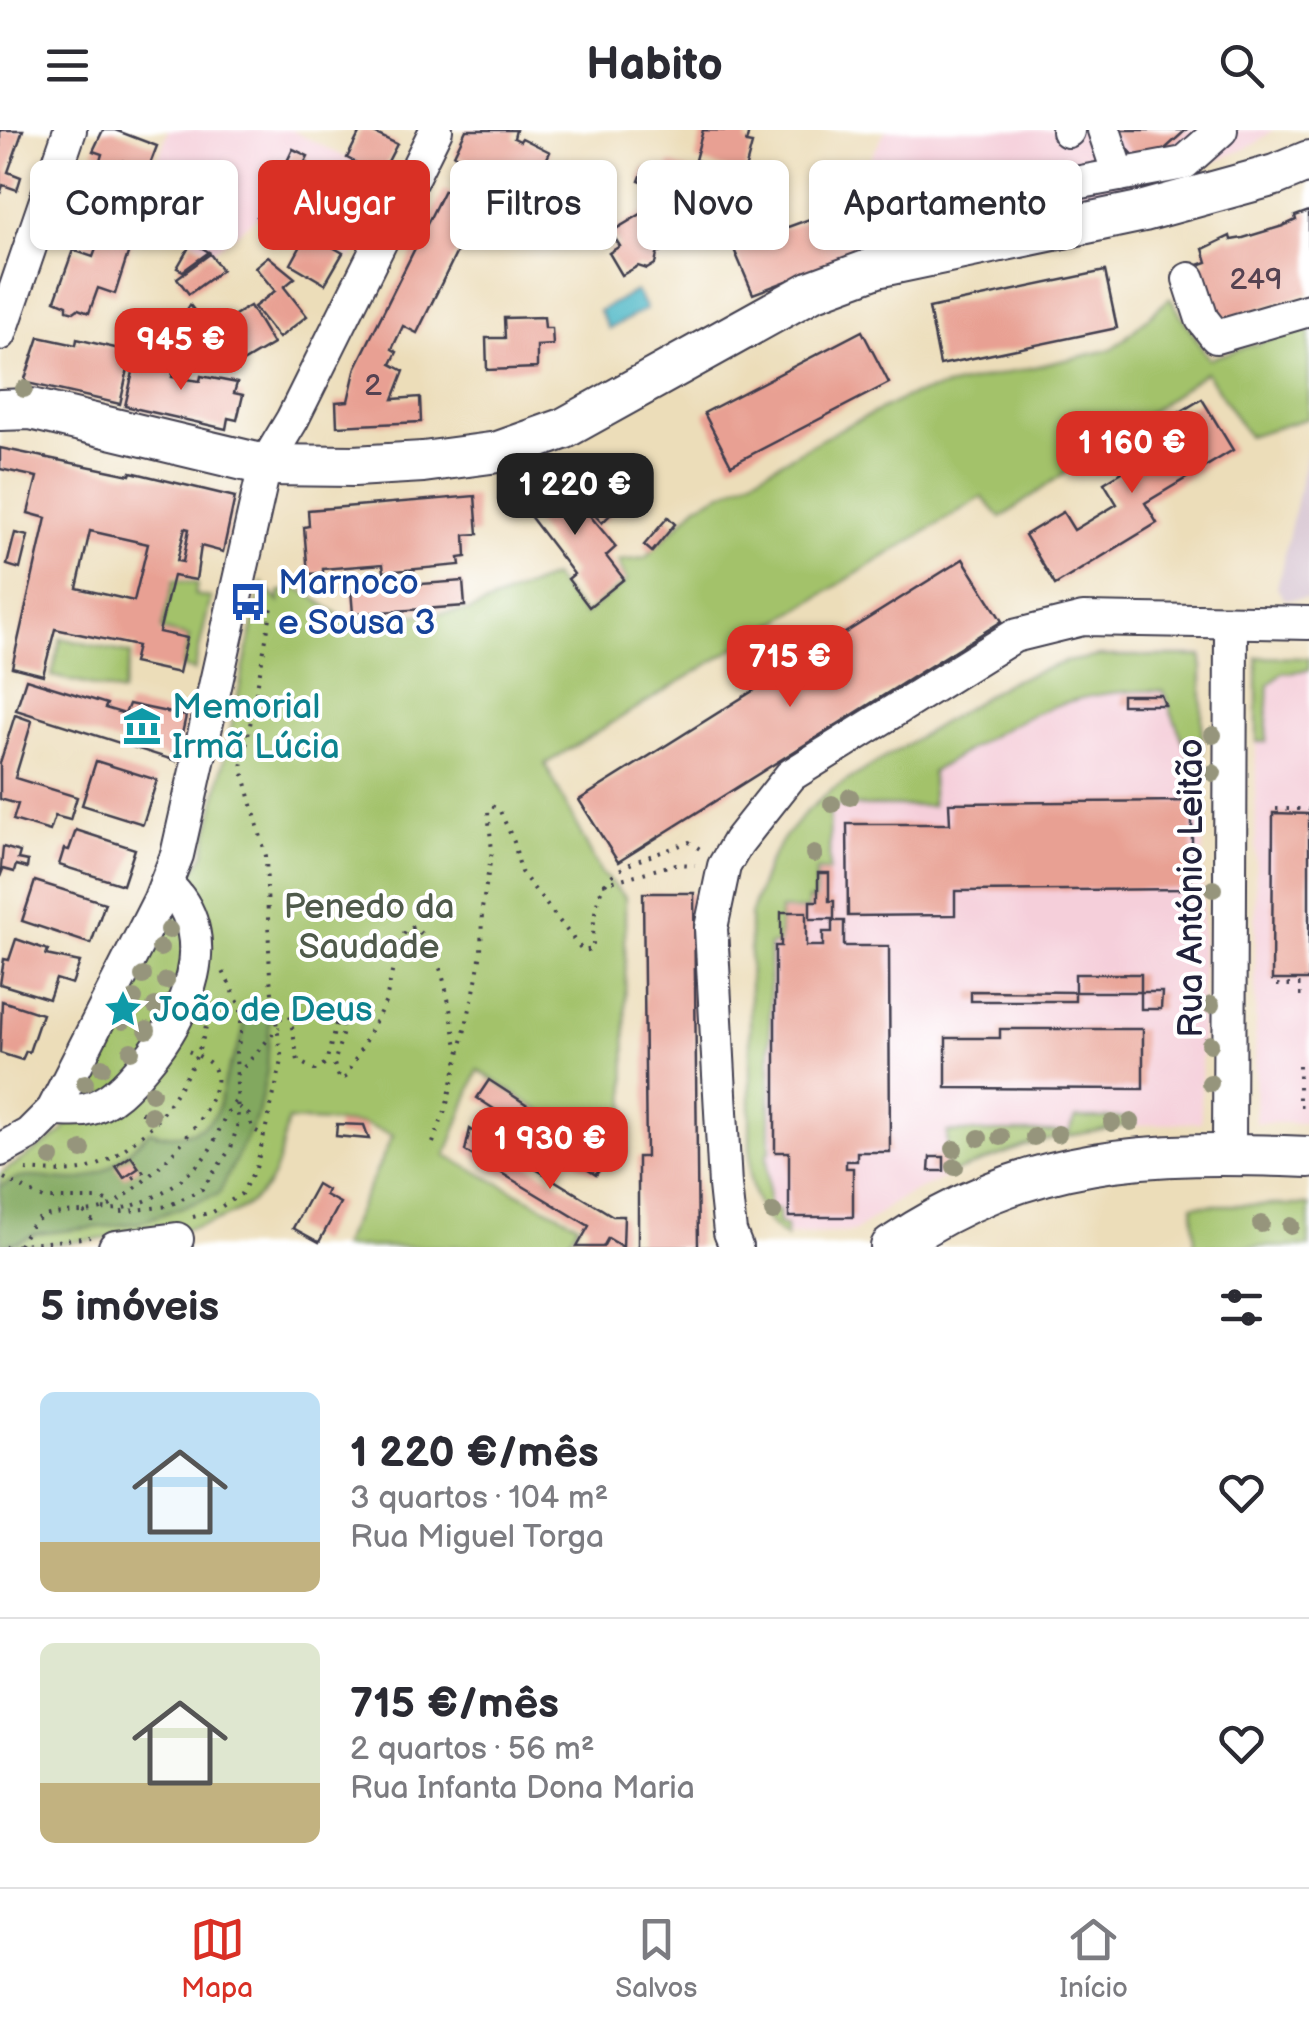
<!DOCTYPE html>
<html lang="pt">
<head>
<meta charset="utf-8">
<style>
	:root { --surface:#fff; --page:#f2f2f3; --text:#2b2b33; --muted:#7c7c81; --line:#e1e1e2; --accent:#d93025 }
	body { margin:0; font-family:"Balsamiq Sans",sans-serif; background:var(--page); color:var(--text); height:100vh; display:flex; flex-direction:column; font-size:38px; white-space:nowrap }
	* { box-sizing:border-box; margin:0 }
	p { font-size:32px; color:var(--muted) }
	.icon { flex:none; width:55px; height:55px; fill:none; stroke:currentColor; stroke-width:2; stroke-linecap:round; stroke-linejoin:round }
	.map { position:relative; height:1117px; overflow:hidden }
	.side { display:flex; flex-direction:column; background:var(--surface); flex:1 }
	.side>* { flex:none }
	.hud { position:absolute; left:30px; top:30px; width:1250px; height:90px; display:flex; gap:20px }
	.price { position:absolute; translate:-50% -85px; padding:0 22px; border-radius:20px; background:var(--accent); color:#fff; font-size:32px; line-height:65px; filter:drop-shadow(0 2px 5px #0008) }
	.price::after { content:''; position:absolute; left:50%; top:60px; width:30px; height:22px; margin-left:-15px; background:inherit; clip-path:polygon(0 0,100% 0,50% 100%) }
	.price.on { background:#222; color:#fff }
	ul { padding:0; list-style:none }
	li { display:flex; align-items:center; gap:30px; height:250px; padding:0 40px }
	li+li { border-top:2px solid var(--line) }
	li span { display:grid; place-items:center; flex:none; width:280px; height:200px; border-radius:15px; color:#555 }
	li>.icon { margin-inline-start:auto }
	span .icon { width:120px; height:120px; fill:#fffc; stroke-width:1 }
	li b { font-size:42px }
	h2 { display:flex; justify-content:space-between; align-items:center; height:120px; padding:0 40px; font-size:42px }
	.pill { padding:0 35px; border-radius:15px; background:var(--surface); box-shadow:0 2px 8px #0004; font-size:35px; line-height:90px }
	.pill.on { background:var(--accent); color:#fff }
	header { display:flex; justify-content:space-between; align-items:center; height:130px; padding:0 40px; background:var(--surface); font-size:45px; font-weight:700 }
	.menu { display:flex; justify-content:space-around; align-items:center; height:140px; border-top:2px solid var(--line); background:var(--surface); font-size:28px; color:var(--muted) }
	.menu a { display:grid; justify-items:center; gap:5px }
	.menu .on { color:var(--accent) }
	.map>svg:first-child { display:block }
	.built { fill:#f5cfda }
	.industrial { fill:#d1bdcb }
	.green { fill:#a3c26a; stroke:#627252; stroke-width:2.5 }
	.forest { fill:#82a85e; stroke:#52654c; stroke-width:2.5 }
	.water { fill:#49b6c5; stroke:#366c80; stroke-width:2.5 }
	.building { fill:#e8a093; fill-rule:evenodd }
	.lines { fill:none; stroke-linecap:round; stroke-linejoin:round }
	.minor-casing { stroke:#403e4e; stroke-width:36 }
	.major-casing { stroke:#403e4e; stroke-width:44 }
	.path { stroke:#403e4e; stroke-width:4; stroke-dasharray:2.5 8; stroke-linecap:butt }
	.minor { stroke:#fff; stroke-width:32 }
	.major { stroke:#fff; stroke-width:40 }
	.tree { fill:#96957c }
	.labels { text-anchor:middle; stroke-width:8; stroke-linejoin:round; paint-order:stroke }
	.number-label { font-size:30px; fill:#544251 }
	.transit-label { font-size:35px; fill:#164399; stroke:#fff; text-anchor:start }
	.culture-label { font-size:35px; fill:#0d838f; stroke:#fff; text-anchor:start }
	.street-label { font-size:35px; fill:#22223b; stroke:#fff }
	.park-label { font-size:35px; fill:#4f5a4b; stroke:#fff }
</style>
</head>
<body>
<header><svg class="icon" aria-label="menu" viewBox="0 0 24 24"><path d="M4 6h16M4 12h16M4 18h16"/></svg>Habito<svg class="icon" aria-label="search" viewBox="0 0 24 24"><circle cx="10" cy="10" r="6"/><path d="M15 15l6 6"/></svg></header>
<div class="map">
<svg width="1309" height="1117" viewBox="0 0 1309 1117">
	<rect width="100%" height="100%" fill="#fff"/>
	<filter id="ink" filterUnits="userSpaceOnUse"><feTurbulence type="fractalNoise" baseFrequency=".01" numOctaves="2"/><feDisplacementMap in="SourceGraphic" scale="20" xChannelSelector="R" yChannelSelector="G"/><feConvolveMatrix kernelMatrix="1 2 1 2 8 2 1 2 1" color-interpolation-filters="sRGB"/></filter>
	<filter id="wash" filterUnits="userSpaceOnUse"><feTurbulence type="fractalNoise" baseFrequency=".0048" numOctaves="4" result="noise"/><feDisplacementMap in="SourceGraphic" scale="40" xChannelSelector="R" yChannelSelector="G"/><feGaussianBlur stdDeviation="2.25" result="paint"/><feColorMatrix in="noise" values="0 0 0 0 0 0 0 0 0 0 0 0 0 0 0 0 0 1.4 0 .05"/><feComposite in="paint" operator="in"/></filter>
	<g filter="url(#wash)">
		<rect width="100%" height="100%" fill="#ecddb9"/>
		<g class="built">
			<path d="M168 0H291L389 49 350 130 343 123 265 81 212 122 142 79Z"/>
			<path d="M886 0H1273L1254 15 1193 41 903 101 891 96 868 33Z"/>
			<path d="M1100 524H1204L1201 992 1126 996 1036 1013 989 1028 931 1054 899 1069 854 1102 785 1105 777 1101 751 1049 749 785 766 733 805 681 831 659 1008 551 1064 531Z"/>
			<path d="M1256 527 1309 528V993H1255Z"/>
		</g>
		<path class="industrial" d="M1309 314V469H1284L1277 458Z"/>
		<g class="green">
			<path d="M1170 168 1209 229 1309 197V288L1248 306 1206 242 1001 388 982 367 545 634 601 743 625 767 626 1023 610 1026 478 940 446 1026 578 1094 566 1117H341L393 1005 363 994 288 990C282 1011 280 1037 267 1056 232 1104 147 1104 93 1110 62 1113 32 1117 0 1117V1044L62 1003 172 778 204 724 262 453 279 472V462L299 458 347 490 469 481 552 447 584 485 627 451 618 431 645 428 698 375 747 351 838 300 911 265 1113 219Z"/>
			<path d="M174 450 197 454 195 465 211 468 194 541 182 537 189 507 161 500Z"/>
			<path d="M61 508 131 524 122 563 52 546Z"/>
			<path d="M1100 526H1202V647L1195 641 1163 561C1064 557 1013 592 932 642V676H830L829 741H816L815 770H808V780H780L779 814 770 815V1022L767 1023 769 1079 779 1080V1094L786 1095V1108C764 1093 756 1074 750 1049V785L768 734 784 708 806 682 832 660 1009 552 1065 532Z"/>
			<path d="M1257 527 1309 528V540L1282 543 1269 555 1266 612H1257Z"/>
			<path d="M1076 988H1134V994L1036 1012 947 1045V1002H1069Z"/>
			<path d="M1193 1075H1309V1117H1195Z"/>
		</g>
		<path class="forest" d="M245 882 270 883 267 940 258 984 219 1064 138 1093 36 1104 18 1112 0 1114V1057C27 1038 47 1052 77 1050 105 1048 131 1019 150 1001 171 1010 199 1005 214 986 221 977 221 960 225 949 234 923 245 910 245 882Z"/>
		<path class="water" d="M636 161 646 179 609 199 599 181Z"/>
		<g id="blocks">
			<g class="building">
				<path d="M0 0H23L8 42 21 47 17 60 3 55 0 64Z"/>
				<path d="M103 0H115L157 16 139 63 123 57 132 35 123 31 119 42 113 45 107 44 106 33 100 31 102 24 93 21Z"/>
				<path d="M361 0H368L397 14 381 45 347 28Z"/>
				<path d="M466 0H516L514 8 520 11 522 8 550 22 538 47H531L529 53 497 38 494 44 454 25Z"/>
				<path d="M703 0 749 1 746 13 752 14 744 44 695 30Z"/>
				<path d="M1110 0H1186L1145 37Z"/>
				<path d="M293 19 308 26 305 32 364 61 359 72 362 81 359 88 350 90 345 100 288 73 286 77 269 69Z"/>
				<path d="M670 33 697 44 691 70 639 51 644 38 666 45Z"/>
				<path d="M444 60 479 77 417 203 403 196 392 219 397 222 391 234 404 241 393 269 420 267 421 292 337 296 336 272 348 271 356 237Z"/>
				<path d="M874 60 893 106 889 112 753 164 733 117 843 77 841 73Z"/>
				<path d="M96 74 139 89 115 164 98 158 89 183 78 179 74 182 67 180V175L55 170 73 120 93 127 96 119 82 113Z"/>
				<path d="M505 75 530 87 521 107 499 98 497 85Z"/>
				<path d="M656 75 662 85 665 84 676 102 673 103 676 107 670 111 672 115 657 124 655 134 647 139 638 136 622 145 609 123 620 116 611 102Z"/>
				<path d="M265 81 300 100 294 111 263 94 257 87Z"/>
				<path d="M1309 81V163L1216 192 1198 135 1207 132 1203 119 1230 106 1231 110 1243 108 1283 96 1296 90 1295 86Z"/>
				<path d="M308 103 343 123 325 154 291 134Z"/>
				<path d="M192 112 209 122 183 141 177 138Z"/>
				<path d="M210 124 222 140 189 164 177 148Z"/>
				<path d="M268 126 295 148 284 157 307 186 279 208 254 177 275 161 255 137Z"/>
				<path d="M1105 141 1117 198 940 235 929 178Z"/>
				<path d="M190 175 227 223 218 239 169 209Z"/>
				<path d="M250 176 273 214 241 233 218 195Z"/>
				<path d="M544 187 545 198H552L553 215 537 216V238L487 240 486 208H505L504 188Z"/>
				<path d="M862 201 889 253 731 335 704 283Z"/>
				<path d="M39 207 76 215 77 209 132 222 120 274 27 253 25 249Z"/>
				<path d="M138 221 176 229 172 247 200 251 201 246 237 253 234 263 243 265 237 290 228 288 226 299 125 276Z"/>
				<path d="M1202 269 1233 320 1145 373 1157 393 1055 455 1025 405 1063 382 1074 400 1117 374 1104 353 1173 311 1162 293Z"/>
				<path d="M0 318 130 345 131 342 235 367 223 422 201 416 196 450 173 446 159 502 187 508 179 543 133 533 137 516 55 499 43 545 12 537 46 388 28 383 37 347 0 339ZM185 398 189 399 183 432 177 431ZM90 401 148 414 134 471 77 458Z"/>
				<path d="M562 337 574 348 566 357 616 417 606 426 624 449 589 477 568 449 574 444 524 378Z"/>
				<path d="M475 366 478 404 465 405 466 427 459 428 460 435 384 442 383 434 323 439V443L308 444 304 397 309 396 308 380Z"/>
				<path d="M607 371 616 379 602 393 594 384Z"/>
				<path d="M668 387 675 394 652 422 644 415Z"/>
				<path d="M15 403 28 406 20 439 7 435Z"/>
				<path d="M963 429 1002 491 618 732 579 670Z"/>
				<path d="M463 451 465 476 353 484 351 459Z"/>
				<path d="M26 549 107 574 105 578 125 584 129 574 186 586 176 631 16 580Z"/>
				<path d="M1122 565H1161L1165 575H1122Z"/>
				<path d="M15 585 32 591 15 648 77 667 70 690 55 686 50 701 13 690 18 674 0 669V633Z"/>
				<path d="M96 631 157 650 143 694 82 675Z"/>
				<path d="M1192 671V759L955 761V785L848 786 847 694H950L949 673Z"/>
				<path d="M1273 683 1309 684V850H1272Z"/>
				<path d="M76 700 135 719 123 755 59 735 64 719 69 720Z"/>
				<path d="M3 717 20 722 18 729 28 731 27 738 16 735 14 742 3 739 0 747Z"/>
				<path d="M818 743H829V771H834V789H810V771H818Z"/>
				<path d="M35 751 105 773 91 814 22 791Z"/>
				<path d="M643 763H694L698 1117H638V1027H646Z"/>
				<path d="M781 782H806V816H823V802H832V791H844V816H889L890 1022H857V1031H846V1038H853V1087H789V1022H775V816H781Z"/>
				<path d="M16 809 48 820 46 825 80 832 72 854 56 849 49 869 0 854 4 829 9 830Z"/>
				<rect x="1075" y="844" width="66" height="18"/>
				<path d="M971 861 1075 862V871H971Z"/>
				<path d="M1141 862H1162L1161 879H1141Z"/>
				<path d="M2 871 42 884 29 922 26 921 22 930 0 923Z"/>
				<path d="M1000 899H1143V959L946 958V908H1000Z"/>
				<path d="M489 950 608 1027 596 1045 477 968Z"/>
				<path d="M337 994 364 995 369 1009 336 1006Z"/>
				<path d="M470 999 613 1086H624L623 1117 608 1108 603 1117H577L589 1096 465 1021Z"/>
				<path d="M131 1026 139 1038 124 1048 116 1036Z"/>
				<path d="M930 1027H944V1041H929Z"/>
				<path d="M317 1054 327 1060 325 1065 340 1073 319 1112 293 1098Z"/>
			</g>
		</g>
	</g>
	<g filter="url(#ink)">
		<use href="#blocks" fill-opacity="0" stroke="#403e4e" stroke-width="2.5"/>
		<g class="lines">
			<g class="minor-casing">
				<g id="minor">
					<path d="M1104 0 1119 45"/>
					<path d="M1068 1V0"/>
					<path d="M1011 111 1043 59 1184 33 1221 0"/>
					<path d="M1189 149 1202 189 1216 207 1309 180"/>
					<path d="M0 204 70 0"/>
					<path d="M53 980C62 980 74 981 84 980 110 975 129 953 145 934 186 886 223 805 166 754"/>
					<path d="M0 1020 29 1004 53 980 159 771 177 725 265 335 292 290 436 0"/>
					<path d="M1229 1024 1231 492"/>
					<path d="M115 1117 177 1109"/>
					<path d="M736 1117 730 1102 725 1055 711 798 724 736 738 712 791 645 1014 506 1083 489 1309 493"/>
				</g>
			</g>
			<g class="major-casing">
				<g id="major">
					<path d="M0 280 31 279 265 335 354 336 423 332 498 322 563 299 812 161 877 137 1144 81 1275 45 1309 31"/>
					<path d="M891 1117C1029 1023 1148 1021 1309 1027"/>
				</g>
			</g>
			<g class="path">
				<path d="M1276 679H1309"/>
				<path d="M603 754 676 734 695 735"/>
				<path d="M1277 855H1309"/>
				<path d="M1299 865H1309"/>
				<path d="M280 888 290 886 298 931 315 940 326 933 336 894 341 892 344 898 334 934 340 950 346 947 386 871 398 814 407 799 414 797C445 822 449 879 457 916"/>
				<path d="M1299 935V976H1309"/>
				<path d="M237 945 279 897"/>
				<path d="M239 977 249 985 252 999 264 1005"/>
				<path d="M141 982 154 994C176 965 201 928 207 891"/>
				<path d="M433 1013 446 978 474 862 481 823 482 779 492 721 488 681 491 676 499 679 514 712 521 742 583 821 593 819C592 734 619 739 689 712L700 719"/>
				<path d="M26 1040C92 1046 104 1038 154 994"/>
				<path d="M4 1048 44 1069H100L113 1073"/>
				<path d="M133 1048 144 1041 149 1047"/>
				<path d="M103 1079C137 1084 192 1049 210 1019 221 1001 221 987 237 970"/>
				<path d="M84 1082 91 1090 101 1091"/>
				<path d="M121 1082 168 1076 202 1059 231 1018 238 993 236 920 241 906V878L221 837"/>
				<path d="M193 1087 213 1082 241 1064 256 1038 282 931 270 849 266 726 242 638 272 477"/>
				<path d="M19 1115C24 1107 29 1096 37 1090 57 1078 84 1086 105 1078 136 1066 233 973 214 938 209 930 197 925 188 921"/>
				<path d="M5 1117 90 1107"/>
			</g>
			<use href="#minor" class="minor"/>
			<use href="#major" class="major"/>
		</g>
		<g class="tree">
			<circle cx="24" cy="259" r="9"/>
			<circle cx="1213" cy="605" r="9"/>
			<circle cx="1213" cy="643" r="9"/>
			<circle cx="850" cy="667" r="9"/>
			<circle cx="832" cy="674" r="9"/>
			<circle cx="814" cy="724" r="9"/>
			<circle cx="1213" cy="759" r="9"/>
			<circle cx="169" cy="800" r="9"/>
			<circle cx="160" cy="818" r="9"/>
			<circle cx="143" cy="846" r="9"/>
			<circle cx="166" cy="851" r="9"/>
			<circle cx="134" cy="869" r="9"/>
			<circle cx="1211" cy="875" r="9"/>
			<circle cx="155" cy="876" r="9"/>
			<circle cx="123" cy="891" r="9"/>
			<circle cx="147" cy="900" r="9"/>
			<circle cx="1210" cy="914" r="9"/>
			<circle cx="131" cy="921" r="9"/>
			<circle cx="102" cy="937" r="9"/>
			<circle cx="85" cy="953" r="9"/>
			<circle cx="1210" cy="953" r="9"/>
			<circle cx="152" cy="963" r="9"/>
			<circle cx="151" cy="985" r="9"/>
			<circle cx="1131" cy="992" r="9"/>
			<circle cx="1112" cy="993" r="9"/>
			<circle cx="1058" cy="1004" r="9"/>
			<circle cx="1001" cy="1007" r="9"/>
			<circle cx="1034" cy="1007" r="9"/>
			<circle cx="979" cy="1008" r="9"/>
			<circle cx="954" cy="1019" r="9"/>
			<circle cx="82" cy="1020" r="9"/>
			<circle cx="51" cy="1028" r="9"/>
			<circle cx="955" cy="1037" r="9"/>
			<circle cx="773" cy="1082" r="9"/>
			<circle cx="1261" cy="1094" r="9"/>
			<circle cx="1291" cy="1096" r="9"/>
		</g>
	</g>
	<defs>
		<g id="bus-bare" transform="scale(3)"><path d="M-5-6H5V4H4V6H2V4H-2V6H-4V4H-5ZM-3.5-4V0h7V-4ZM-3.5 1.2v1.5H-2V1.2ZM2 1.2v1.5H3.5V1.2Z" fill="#1a4fb4" stroke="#fff" stroke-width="2.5" paint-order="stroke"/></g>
		<g id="museum-bare" transform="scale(3)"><path d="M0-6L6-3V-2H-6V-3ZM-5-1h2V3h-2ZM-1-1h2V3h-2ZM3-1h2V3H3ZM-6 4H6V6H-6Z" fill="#0f9aa8" stroke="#fff" stroke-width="2.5" paint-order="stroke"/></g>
		<g id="sight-bare" transform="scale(3)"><path d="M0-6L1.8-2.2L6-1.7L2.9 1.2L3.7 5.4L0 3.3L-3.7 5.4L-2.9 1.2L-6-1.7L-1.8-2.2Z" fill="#0f9aa8" stroke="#fff" stroke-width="2.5" paint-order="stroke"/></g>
	</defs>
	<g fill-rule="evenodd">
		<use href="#bus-bare" x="248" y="472"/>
		<use href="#museum-bare" x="142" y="596"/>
		<use href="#sight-bare" x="123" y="879"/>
	</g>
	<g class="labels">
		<g class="number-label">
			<text x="1256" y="159">249</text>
			<text x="373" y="265">2</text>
		</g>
		<g class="transit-label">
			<text x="278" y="464">Marnoco<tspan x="278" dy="40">e Sousa 3</tspan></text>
		</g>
		<g class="culture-label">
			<text x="172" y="588">Memorial<tspan x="172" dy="40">Irmã Lúcia</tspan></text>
			<text x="153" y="891">João de Deus</text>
		</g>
		<g class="street-label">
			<text transform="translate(1190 758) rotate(-90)" y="12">Rua António Leitão</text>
		</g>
		<g class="park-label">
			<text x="369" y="788">Penedo da<tspan x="369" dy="40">Saudade</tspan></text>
		</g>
	</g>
</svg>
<b class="price" style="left:181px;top:263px">945 €</b>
<b class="price" style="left:1132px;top:366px">1 160 €</b>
<b class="price on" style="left:575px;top:408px">1 220 €</b>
<b class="price" style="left:790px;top:580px">715 €</b>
<b class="price" style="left:550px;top:1062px">1 930 €</b>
<div class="hud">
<a class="pill">Comprar</a>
<a class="pill on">Alugar</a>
<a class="pill">Filtros</a>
<a class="pill">Novo</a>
<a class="pill">Apartamento</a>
</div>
</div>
<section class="side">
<h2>5 imóveis<svg class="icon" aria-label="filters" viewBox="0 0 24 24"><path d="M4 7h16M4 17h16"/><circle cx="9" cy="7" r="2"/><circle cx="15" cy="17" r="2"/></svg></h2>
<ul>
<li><span style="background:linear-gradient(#bfe0f5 75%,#c2b280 0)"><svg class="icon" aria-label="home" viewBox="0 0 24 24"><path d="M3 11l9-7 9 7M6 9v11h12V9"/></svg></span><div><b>1 220 €/mês</b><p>3 quartos · 104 m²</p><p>Rua Miguel Torga</p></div><svg class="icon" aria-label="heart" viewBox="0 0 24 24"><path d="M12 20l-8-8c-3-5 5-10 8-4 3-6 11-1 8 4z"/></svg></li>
<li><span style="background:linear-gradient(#dfe7d0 70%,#c2b280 0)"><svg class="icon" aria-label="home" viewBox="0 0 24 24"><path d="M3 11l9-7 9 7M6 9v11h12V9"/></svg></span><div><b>715 €/mês</b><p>2 quartos · 56 m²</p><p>Rua Infanta Dona Maria</p></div><svg class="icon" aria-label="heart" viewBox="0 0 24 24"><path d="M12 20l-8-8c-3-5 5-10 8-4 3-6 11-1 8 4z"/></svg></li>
</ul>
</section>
<nav class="menu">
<a class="on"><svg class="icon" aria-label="map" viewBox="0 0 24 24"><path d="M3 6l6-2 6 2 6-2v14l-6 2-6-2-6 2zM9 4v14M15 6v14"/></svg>Mapa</a>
<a><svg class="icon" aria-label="saved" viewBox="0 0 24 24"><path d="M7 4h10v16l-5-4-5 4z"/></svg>Salvos</a>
<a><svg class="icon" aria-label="home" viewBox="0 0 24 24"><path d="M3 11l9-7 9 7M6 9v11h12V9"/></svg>Início</a>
</nav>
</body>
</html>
